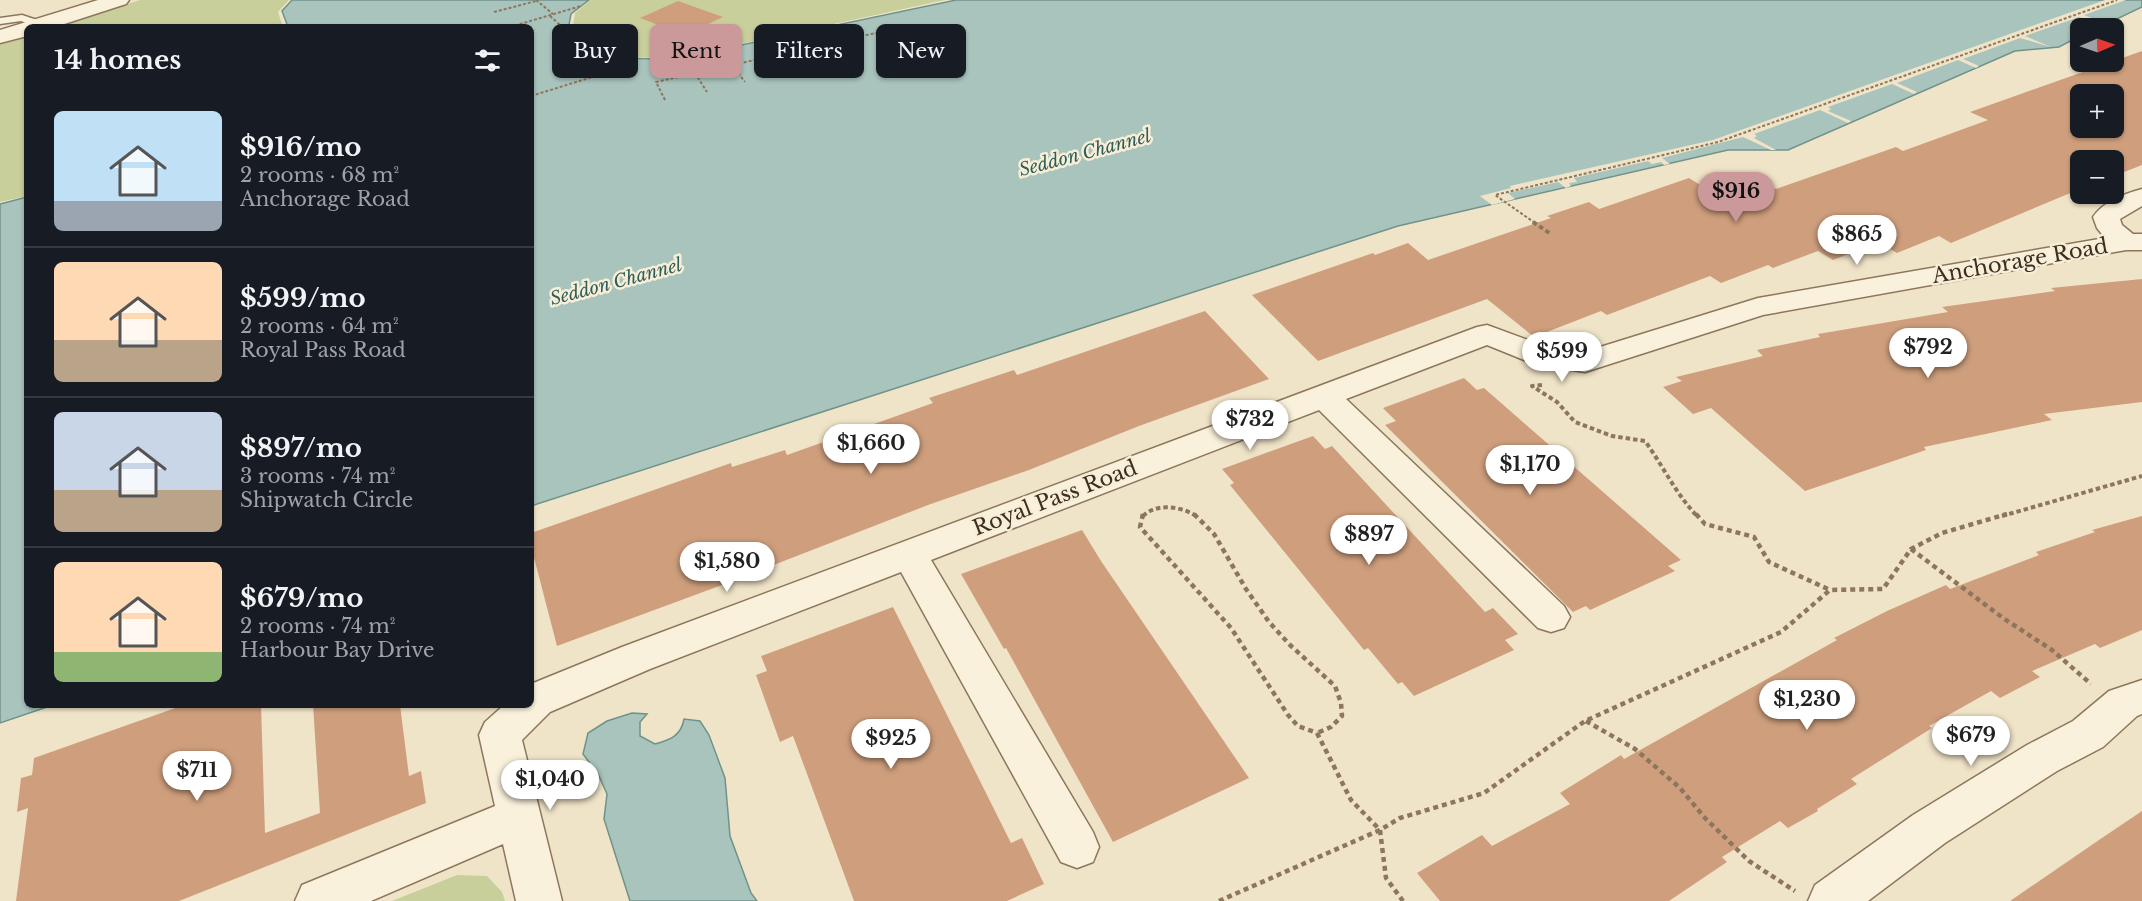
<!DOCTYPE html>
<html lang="en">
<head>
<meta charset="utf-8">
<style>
	:root { --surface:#171b24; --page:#242831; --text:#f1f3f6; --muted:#9ea1a6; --line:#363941; --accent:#cc999b }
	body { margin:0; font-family:"Libre Baskerville",serif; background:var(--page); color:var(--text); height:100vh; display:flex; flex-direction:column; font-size:22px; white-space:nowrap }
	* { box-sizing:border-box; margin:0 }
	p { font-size:20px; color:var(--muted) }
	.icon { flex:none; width:33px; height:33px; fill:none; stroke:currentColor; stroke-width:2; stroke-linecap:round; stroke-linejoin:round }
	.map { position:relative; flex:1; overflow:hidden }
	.sheet { position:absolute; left:24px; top:24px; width:510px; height:684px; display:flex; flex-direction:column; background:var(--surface); border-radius:9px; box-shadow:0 2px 4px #0004 }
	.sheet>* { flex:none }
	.top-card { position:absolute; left:552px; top:24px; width:570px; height:54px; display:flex; gap:12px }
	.needle { width:39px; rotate:88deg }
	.controls { position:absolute; left:2070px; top:18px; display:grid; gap:12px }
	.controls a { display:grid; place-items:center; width:54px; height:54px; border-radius:9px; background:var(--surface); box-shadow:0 2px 4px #0004; font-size:30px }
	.price { position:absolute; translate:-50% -51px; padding:0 14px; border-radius:21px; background:#fff; color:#222; font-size:20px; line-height:39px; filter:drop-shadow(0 2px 3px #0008) }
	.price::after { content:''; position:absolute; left:50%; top:36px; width:18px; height:14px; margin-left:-9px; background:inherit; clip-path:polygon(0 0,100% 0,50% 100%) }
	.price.on { background:var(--accent); color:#111 }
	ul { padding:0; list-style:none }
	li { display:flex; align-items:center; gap:18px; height:150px; padding:0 30px }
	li+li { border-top:2px solid var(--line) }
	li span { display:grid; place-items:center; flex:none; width:168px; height:120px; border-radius:9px; color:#555 }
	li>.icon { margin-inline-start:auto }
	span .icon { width:72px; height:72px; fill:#fffc; stroke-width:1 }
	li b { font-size:26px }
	h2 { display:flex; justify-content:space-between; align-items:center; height:72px; padding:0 30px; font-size:26px }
	.tag { padding:0 21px; border-radius:9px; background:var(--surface); box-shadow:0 2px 4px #0004; font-size:21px; line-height:54px }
	.tag.on { background:var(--accent); color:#111 }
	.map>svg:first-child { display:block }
	.green { fill:#c9cf9b }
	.water { fill:#a9c4bc; stroke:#6f938a; stroke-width:1.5 }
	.pier { fill:#f0e4c8 }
	.building { fill:#cf9f7d; fill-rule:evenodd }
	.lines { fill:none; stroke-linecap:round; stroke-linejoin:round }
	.lane-casing { stroke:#8d765c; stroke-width:3 }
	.street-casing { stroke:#8d765c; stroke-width:3 }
	.path-far2 { stroke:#8d765c; stroke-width:2; stroke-dasharray:3 2; stroke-linecap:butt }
	.path-far1 { stroke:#8d765c; stroke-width:4; stroke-dasharray:4.5 3; stroke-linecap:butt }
	.path { stroke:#8d765c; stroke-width:4.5; stroke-dasharray:5 4; stroke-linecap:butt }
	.lane { fill:#faf1dc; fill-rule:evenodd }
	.street { fill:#faf1dc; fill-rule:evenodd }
	.labels { text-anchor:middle; stroke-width:5; stroke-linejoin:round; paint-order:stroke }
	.far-water-label { font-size:18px; font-style:italic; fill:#2f5d5a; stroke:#f7eed8 }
	.street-label { font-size:21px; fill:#3d2e20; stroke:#f7eed8 }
</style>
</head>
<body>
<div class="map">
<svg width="2142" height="901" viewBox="0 0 2142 901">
	<rect width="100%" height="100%" fill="#f0e4c8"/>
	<g class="green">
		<path d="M140 0H289L278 12 283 27H54Z"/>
		<path d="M591 0H945L676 58 593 56 571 40 575 13Z"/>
		<path d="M27 35V196L0 202V44Z"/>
		<path d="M457 875 487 876 502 892 505 901H392Z"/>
	</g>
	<g class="water">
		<path d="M292 0H589L571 14 566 40 589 58 675 59 956 0H2142V7L2098 28H2080V36L2059 47 2015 51 1788 150H1728L1398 226 531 506V27H288L282 11Z"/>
		<path d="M27 197V705H53L0 723V204Z"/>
		<path d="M632 713 647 714 640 722V736L655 744C670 740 681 736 684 719L700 721 709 735 725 778 730 836 751 893 757 901H630L604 819 607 794 598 774 583 754 588 733 607 721Z"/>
	</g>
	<path class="pier" d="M2105 0H2126L2084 15 2107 24 2104 26 2079 17 2025 36 2051 47 2020 38 1963 59 1979 66 1976 68 1958 60 1897 83 1917 92 1914 94 1892 84 1828 107 1831 109 1828 111 1851 121 1848 123 1820 110 1754 134 1757 136 1754 138 1776 150H1771L1743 137 1662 158 1670 164 1664 165 1661 162 1652 164 1648 161 1574 178 1577 182 1569 183 1571 186 1566 188 1558 182 1508 193 1515 199 1492 205 1480 196 1511 188 1510 186 1713 140Z"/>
	<g class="building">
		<path d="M678 1 723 17 685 35 640 18Z"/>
		<path d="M2142 51V165L2114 176V160H2080V189L1951 243 1939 236 1897 253 1878 242 1833 260 1818 251 1773 268 1768 265 1721 283 1710 276 1607 315 1601 311 1534 337 1487 299 1318 361 1252 295 1373 253 1375 255 1408 243 1428 260 1551 218 1547 216 1589 202 1599 209 1689 178 1713 193 1756 178 1776 189 1896 147 1903 151 1988 120 1970 112ZM2080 94H2114V128H2080Z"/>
		<path d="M2142 279V402L2044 414 2052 420 1924 447 1926 450 1805 491 1711 408 1693 414 1663 387 1682 381 1676 377 1763 356 1757 350 1820 337 1818 334 1948 312 1942 307 2055 291 2051 288Z"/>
		<path d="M1205 311 1269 379 1139 426 1029 470 928 505 722 585 557 646 531 546V533L731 463 732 467 785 450 787 455 933 403 929 398 1014 370 1017 375Z"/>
		<path d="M1464 378 1477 390 1484 388 1681 560 1668 566 1675 571 1590 610 1586 606 1573 612 1385 425 1396 421 1383 408Z"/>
		<path d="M1313 436 1325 449 1332 446 1485 612 1493 608 1518 634 1505 640 1514 650 1414 696 1402 682 1398 684 1368 648 1364 650 1230 485 1234 483 1222 469Z"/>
		<path d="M2142 516V630L2100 648 2095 644 2032 671 2040 677 2000 698 1991 691 1929 726 1932 728 1851 779 1857 784 1817 809 1818 811 1788 828 1780 821 1722 857 1727 862 1669 901H1440L1417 873 1482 835 1492 846 1570 804 1560 793 1621 755 1624 759 1837 640 1834 638 1887 611 1946 585 1950 589 2039 555 2036 552 2095 532 2092 530Z"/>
		<path d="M1082 530 1101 561 1249 778 1113 842 1006 648 1004 649 961 574Z"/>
		<path d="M893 607 1011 843 1022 838 1044 884 1007 901H854L793 736 780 742 756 675 767 671 761 656Z"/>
		<path d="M184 705H261L265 833 320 813 313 705H400L409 776 421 771 426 803 179 901H16L28 808 17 812 21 778 32 775 34 758Z"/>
		<path d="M2142 811V901H2010L2096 842Z"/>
	</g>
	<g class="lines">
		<g class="lane-casing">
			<path id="lane" d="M22 15 46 23 48 25 37 27 21 21 0 24V18Z"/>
		</g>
		<g class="street-casing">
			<g id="street">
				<path d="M98 0H129L126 4 55 27H27V36L0 43V30Z"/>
				<path d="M2142 189V206L2120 219 2122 225 2133 234H2142V250H2126L1763 315 1585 372 1534 364 1487 345 1346 399 1564 606 1570 617 1564 628 1551 632 1538 628 1319 410 931 560 1093 832 1099 847 1093 862 1077 868 1061 862 901 572 650 669 550 712 522 740 562 901H516L503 844 371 901H295L302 885 495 806 479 735 485 722 504 705H531V684L622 647 1477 327 1487 325 1550 348 1584 352 1758 298 2105 238 2097 228 2093 217C2104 201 2124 194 2142 189Z"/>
				<path d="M2142 680V714L2137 716 2103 747 2057 771 1945 843 1868 901H1808L1815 885 1913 815 2027 745 2073 721 2109 691Z"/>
			</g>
		</g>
		<g class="path-far2">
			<path d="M536 0 553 14"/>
			<path d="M494 12 536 1"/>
			<path d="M550 16 560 25"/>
			<path d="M510 27 581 6"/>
			<path d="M841 41 855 57"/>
			<path d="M806 48 820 66"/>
			<path d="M707 52 718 68"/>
			<path d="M769 56 782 74"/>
			<path d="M732 65 745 82"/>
			<path d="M695 73 707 92"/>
			<path d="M531 96 602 74 620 58"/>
			<path d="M665 100 656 82 876 33 891 49"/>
			<path d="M1535 223 1495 195 1718 142 2117 0"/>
		</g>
		<g class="path-far1">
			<path d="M1533 222 1551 234"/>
			<path d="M1542 385 1532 386 1557 402 1575 422 1612 436 1645 441C1663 466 1676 494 1697 516"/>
			<path d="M1143 516C1156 503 1181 506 1196 516"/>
			<path d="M2002 516 2142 476"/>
		</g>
		<g class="path">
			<path d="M1143 514 1140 527 1231 628 1288 715 1298 726 1317 733"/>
			<path d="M1194 514 1214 534 1246 589 1269 622 1290 645 1335 686 1341 703 1342 716 1331 727 1317 733"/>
			<path d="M1696 514 1705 524 1754 537 1769 562 1830 590"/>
			<path d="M1911 549 2003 618 2052 650 2091 684"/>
			<path d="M1586 721 1635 749 1680 788 1705 818 1749 861 1795 891"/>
			<path d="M1317 733 1351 800 1380 830 1386 878 1403 901"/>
			<path d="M1219 901 1380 830 1400 818 1484 793 1585 721 1781 632 1830 590 1883 589 1911 549 1942 533 2007 514"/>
		</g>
		<use href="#lane" class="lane"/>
		<use href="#street" class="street"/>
	</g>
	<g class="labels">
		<g class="far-water-label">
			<text transform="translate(1085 153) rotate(-15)" y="6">Seddon Channel</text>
			<text transform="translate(616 282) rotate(-15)" y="6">Seddon Channel</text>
		</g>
		<g class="street-label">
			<text transform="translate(2020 261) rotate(-10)" y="7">Anchorage Road</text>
			<text transform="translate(1055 498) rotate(-21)" y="7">Royal Pass Road</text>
		</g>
	</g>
</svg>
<div class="controls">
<a><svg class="needle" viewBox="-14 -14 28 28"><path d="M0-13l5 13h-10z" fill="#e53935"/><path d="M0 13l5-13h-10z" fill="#9ea1a6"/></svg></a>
<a>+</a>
<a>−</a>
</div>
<b class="price on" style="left:1736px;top:223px">$916</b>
<b class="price" style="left:1857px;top:266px">$865</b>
<b class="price" style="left:1928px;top:379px">$792</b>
<b class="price" style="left:1562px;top:383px">$599</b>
<b class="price" style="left:1250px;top:451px">$732</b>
<b class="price" style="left:871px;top:475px">$1,660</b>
<b class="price" style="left:1530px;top:496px">$1,170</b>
<b class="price" style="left:1369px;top:566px">$897</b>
<b class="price" style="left:727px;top:593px">$1,580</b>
<b class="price" style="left:1807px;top:731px">$1,230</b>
<b class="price" style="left:1971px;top:767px">$679</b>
<b class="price" style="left:891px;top:770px">$925</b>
<b class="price" style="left:197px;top:802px">$711</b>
<b class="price" style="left:550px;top:811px">$1,040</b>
<div class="top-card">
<a class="tag">Buy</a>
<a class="tag on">Rent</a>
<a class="tag">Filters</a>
<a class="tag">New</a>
</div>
<section class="sheet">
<h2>14 homes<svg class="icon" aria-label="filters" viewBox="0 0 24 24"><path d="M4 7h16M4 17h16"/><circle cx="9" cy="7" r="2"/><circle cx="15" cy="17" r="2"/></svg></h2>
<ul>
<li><span style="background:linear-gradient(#bfe0f5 75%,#9aa5b1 0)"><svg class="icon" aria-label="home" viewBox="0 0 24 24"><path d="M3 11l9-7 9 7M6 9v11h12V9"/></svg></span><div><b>$916/mo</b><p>2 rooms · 68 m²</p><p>Anchorage Road</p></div></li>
<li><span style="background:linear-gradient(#ffd9b3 65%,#b9a48a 0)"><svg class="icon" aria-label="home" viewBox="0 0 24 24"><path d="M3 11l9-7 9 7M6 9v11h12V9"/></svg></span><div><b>$599/mo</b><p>2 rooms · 64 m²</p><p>Royal Pass Road</p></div></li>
<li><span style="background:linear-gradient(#c9d6e8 65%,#b9a48a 0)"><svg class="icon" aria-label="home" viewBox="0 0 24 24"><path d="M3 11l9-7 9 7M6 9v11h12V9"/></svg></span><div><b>$897/mo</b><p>3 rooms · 74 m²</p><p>Shipwatch Circle</p></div></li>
<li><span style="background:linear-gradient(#ffd9b3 75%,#8fb573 0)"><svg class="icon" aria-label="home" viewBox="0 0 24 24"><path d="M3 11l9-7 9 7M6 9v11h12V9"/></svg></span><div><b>$679/mo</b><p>2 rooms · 74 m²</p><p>Harbour Bay Drive</p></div></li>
</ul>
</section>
</div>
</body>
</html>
